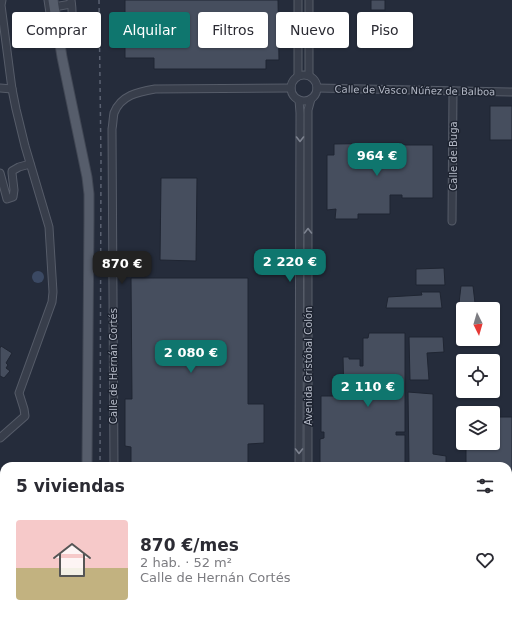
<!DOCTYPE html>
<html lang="es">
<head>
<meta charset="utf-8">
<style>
	:root { --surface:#fff; --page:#f7f7f7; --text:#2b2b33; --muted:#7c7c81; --accent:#0f766e }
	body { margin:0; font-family:"DejaVu Sans",sans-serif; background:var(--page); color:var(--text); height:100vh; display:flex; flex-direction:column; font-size:15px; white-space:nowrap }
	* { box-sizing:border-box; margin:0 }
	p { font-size:13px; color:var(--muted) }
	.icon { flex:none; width:22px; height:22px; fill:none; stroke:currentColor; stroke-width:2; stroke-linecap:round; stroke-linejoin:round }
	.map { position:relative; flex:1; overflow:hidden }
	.side { position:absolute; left:0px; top:462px; width:512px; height:156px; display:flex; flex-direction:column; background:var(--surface); border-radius:12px 12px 0 0; box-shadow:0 1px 3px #0004 }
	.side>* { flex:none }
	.top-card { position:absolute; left:12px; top:12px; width:488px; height:36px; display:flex; gap:8px }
	.needle { width:26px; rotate:175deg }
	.buttons { position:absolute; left:456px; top:302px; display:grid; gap:8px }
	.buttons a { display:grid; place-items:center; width:44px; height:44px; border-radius:4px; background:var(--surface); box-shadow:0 1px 3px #0004; font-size:20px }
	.price { position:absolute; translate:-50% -34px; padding:0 9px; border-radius:8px; background:var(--accent); color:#fff; font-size:13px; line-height:26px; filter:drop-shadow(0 1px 2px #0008) }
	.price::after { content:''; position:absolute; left:50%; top:24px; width:12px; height:9px; margin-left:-6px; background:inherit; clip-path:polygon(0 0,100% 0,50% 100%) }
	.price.current { background:#222; color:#fff }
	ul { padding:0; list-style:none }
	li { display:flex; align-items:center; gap:12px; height:100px; padding:0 16px }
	li span { display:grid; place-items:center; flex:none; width:112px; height:80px; border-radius:4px; color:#555 }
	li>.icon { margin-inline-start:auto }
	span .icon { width:48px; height:48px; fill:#fffc; stroke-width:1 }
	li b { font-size:17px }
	h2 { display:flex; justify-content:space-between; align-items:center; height:48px; padding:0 16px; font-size:17px }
	.tag { padding:0 14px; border-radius:4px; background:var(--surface); box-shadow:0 1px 3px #0004; font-size:14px; line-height:36px }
	.tag.current { background:var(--accent); color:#fff }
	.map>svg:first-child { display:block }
	.water { fill:#3b4963 }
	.building { fill:#464e5e; stroke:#1f2532 }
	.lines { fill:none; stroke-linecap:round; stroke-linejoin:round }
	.minor-casing { stroke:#565c69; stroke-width:9 }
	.major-casing { stroke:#414754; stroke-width:11 }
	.minor { stroke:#383e4b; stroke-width:7 }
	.major { stroke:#565d6b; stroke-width:9 }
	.rail { stroke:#5b6272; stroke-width:1.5; stroke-dasharray:4 4; stroke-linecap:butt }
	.oneway { stroke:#7c828f }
	.labels { text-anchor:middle; stroke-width:3; stroke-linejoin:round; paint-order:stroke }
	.street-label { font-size:10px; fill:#b4b9c6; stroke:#1d2330 }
</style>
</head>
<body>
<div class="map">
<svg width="512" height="618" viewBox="0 0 512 618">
	<rect width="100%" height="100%" fill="#252c3b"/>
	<circle class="water" cx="38" cy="277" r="6"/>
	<g class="building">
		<path d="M125 0H278L279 60H266V69H154V58H125Z"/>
		<rect x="371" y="0" width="14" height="10"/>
		<rect x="490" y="106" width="22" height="34"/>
		<path d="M402 143 403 145H433V198H402V195H390V214H358V219H335L336 209 327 210V155H334V144Z"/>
		<path d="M161 178H197L196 261 160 260Z"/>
		<path d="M444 268 445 285H416V269Z"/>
		<path d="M131 278H248V404H264V443L248 444V466H131V447L125 446V399H132Z"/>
		<path d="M461 286H473L475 303H459Z"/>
		<path d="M421 292H440L442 308H386L388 297 422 295Z"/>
		<path d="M369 333H405V432H396V435H405V466H320V439L324 438V432H321V396H344L343 357H349V359H360V366H363V338H368Z"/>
		<path d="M409 337H443L444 352 427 353 429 380H410Z"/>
		<path d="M1 346 12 353 6 363 8 365 6 368 10 371 4 378 0 376V348Z"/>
		<path d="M408 392 433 394V454L446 456V466H409Z"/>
		<path d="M459 417H463V436L458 435Z"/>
		<path d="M493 417H512V506H508V466H466V443H493Z"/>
		<path d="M325 614H411L400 616V618H325Z"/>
	</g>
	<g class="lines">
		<g class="minor-casing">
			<g id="minor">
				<path d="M48 0 52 26 55 35"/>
				<path d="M309 0V75"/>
				<path d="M54 7 71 4"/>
				<path d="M59 35C72 20 74 21 71 0"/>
				<circle cx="304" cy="88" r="13"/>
				<path d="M298 76V0"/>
				<path d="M0 88 12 89"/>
				<path d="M317 88 512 92"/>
				<path d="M299 100 300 113 299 466"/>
				<path d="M0 173 7 199 13 197 14 190 12 173V171L19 167 30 164"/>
				<path d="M452 221 453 91"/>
				<path d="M0 438 25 416 24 409 19 393 52 302 53 292 49 227 25 146 16 109 12 89 1 5 2 0"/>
				<path d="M114 466 112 129C113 124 113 118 114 113 121 95 138 92 155 89L291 88"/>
				<path d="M308 466V110L311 99"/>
				<path d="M508 578H512"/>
				<path d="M299 614V618"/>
				<path d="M309 614V618"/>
			</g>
		</g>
		<g class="major-casing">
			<g id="major">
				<path d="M53 0 62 57 87 177 89 194V220L87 466"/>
				<path d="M85 618V614"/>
			</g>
		</g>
		<use href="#minor" class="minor"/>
		<use href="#major" class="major"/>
		<g class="rail">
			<path d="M99 0 101 161 100 466"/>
			<path d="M102 618V614"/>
		</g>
	</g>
	<defs><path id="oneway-chevron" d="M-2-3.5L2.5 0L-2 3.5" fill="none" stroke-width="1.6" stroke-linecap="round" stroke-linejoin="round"/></defs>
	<g class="oneway">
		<use href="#oneway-chevron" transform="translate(300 139) rotate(90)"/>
		<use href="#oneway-chevron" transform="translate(308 231) rotate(-90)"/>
		<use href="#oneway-chevron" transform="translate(299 451) rotate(90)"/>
	</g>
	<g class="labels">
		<g class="street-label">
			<text transform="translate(415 90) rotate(1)" y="4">Calle de Vasco Núñez de Balboa</text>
			<text transform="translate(453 156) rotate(-90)" y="4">Calle de Buga</text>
			<text transform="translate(113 366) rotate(-90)" y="4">Calle de Hernán Cortés</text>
			<text transform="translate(308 366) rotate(-90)" y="4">Avenida Cristóbal Colón</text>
		</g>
	</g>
</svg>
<div class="buttons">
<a><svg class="needle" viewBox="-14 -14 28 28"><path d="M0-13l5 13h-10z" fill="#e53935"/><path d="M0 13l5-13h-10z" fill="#7c7c81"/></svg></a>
<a><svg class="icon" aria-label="locate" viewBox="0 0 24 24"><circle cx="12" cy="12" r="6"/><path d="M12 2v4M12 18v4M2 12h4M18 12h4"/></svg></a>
<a><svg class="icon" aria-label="layers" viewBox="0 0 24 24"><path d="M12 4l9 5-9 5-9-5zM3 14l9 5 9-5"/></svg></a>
</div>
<b class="price" style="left:377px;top:177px">964 €</b>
<b class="price" style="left:290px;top:283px">2 220 €</b>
<b class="price current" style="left:122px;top:285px">870 €</b>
<b class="price" style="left:191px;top:374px">2 080 €</b>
<b class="price" style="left:368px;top:408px">2 110 €</b>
<div class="top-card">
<a class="tag">Comprar</a>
<a class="tag current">Alquilar</a>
<a class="tag">Filtros</a>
<a class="tag">Nuevo</a>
<a class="tag">Piso</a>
</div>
<section class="side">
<h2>5 viviendas<svg class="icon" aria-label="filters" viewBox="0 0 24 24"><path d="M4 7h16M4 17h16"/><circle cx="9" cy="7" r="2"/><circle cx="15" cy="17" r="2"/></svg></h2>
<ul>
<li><span style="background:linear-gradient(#f6c9c9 60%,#c2b280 0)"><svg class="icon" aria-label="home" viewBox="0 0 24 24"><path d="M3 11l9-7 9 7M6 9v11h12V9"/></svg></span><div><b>870 €/mes</b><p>2 hab. · 52 m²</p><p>Calle de Hernán Cortés</p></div><svg class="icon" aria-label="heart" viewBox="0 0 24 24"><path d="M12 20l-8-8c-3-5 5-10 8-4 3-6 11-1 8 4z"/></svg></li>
</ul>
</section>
</div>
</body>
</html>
